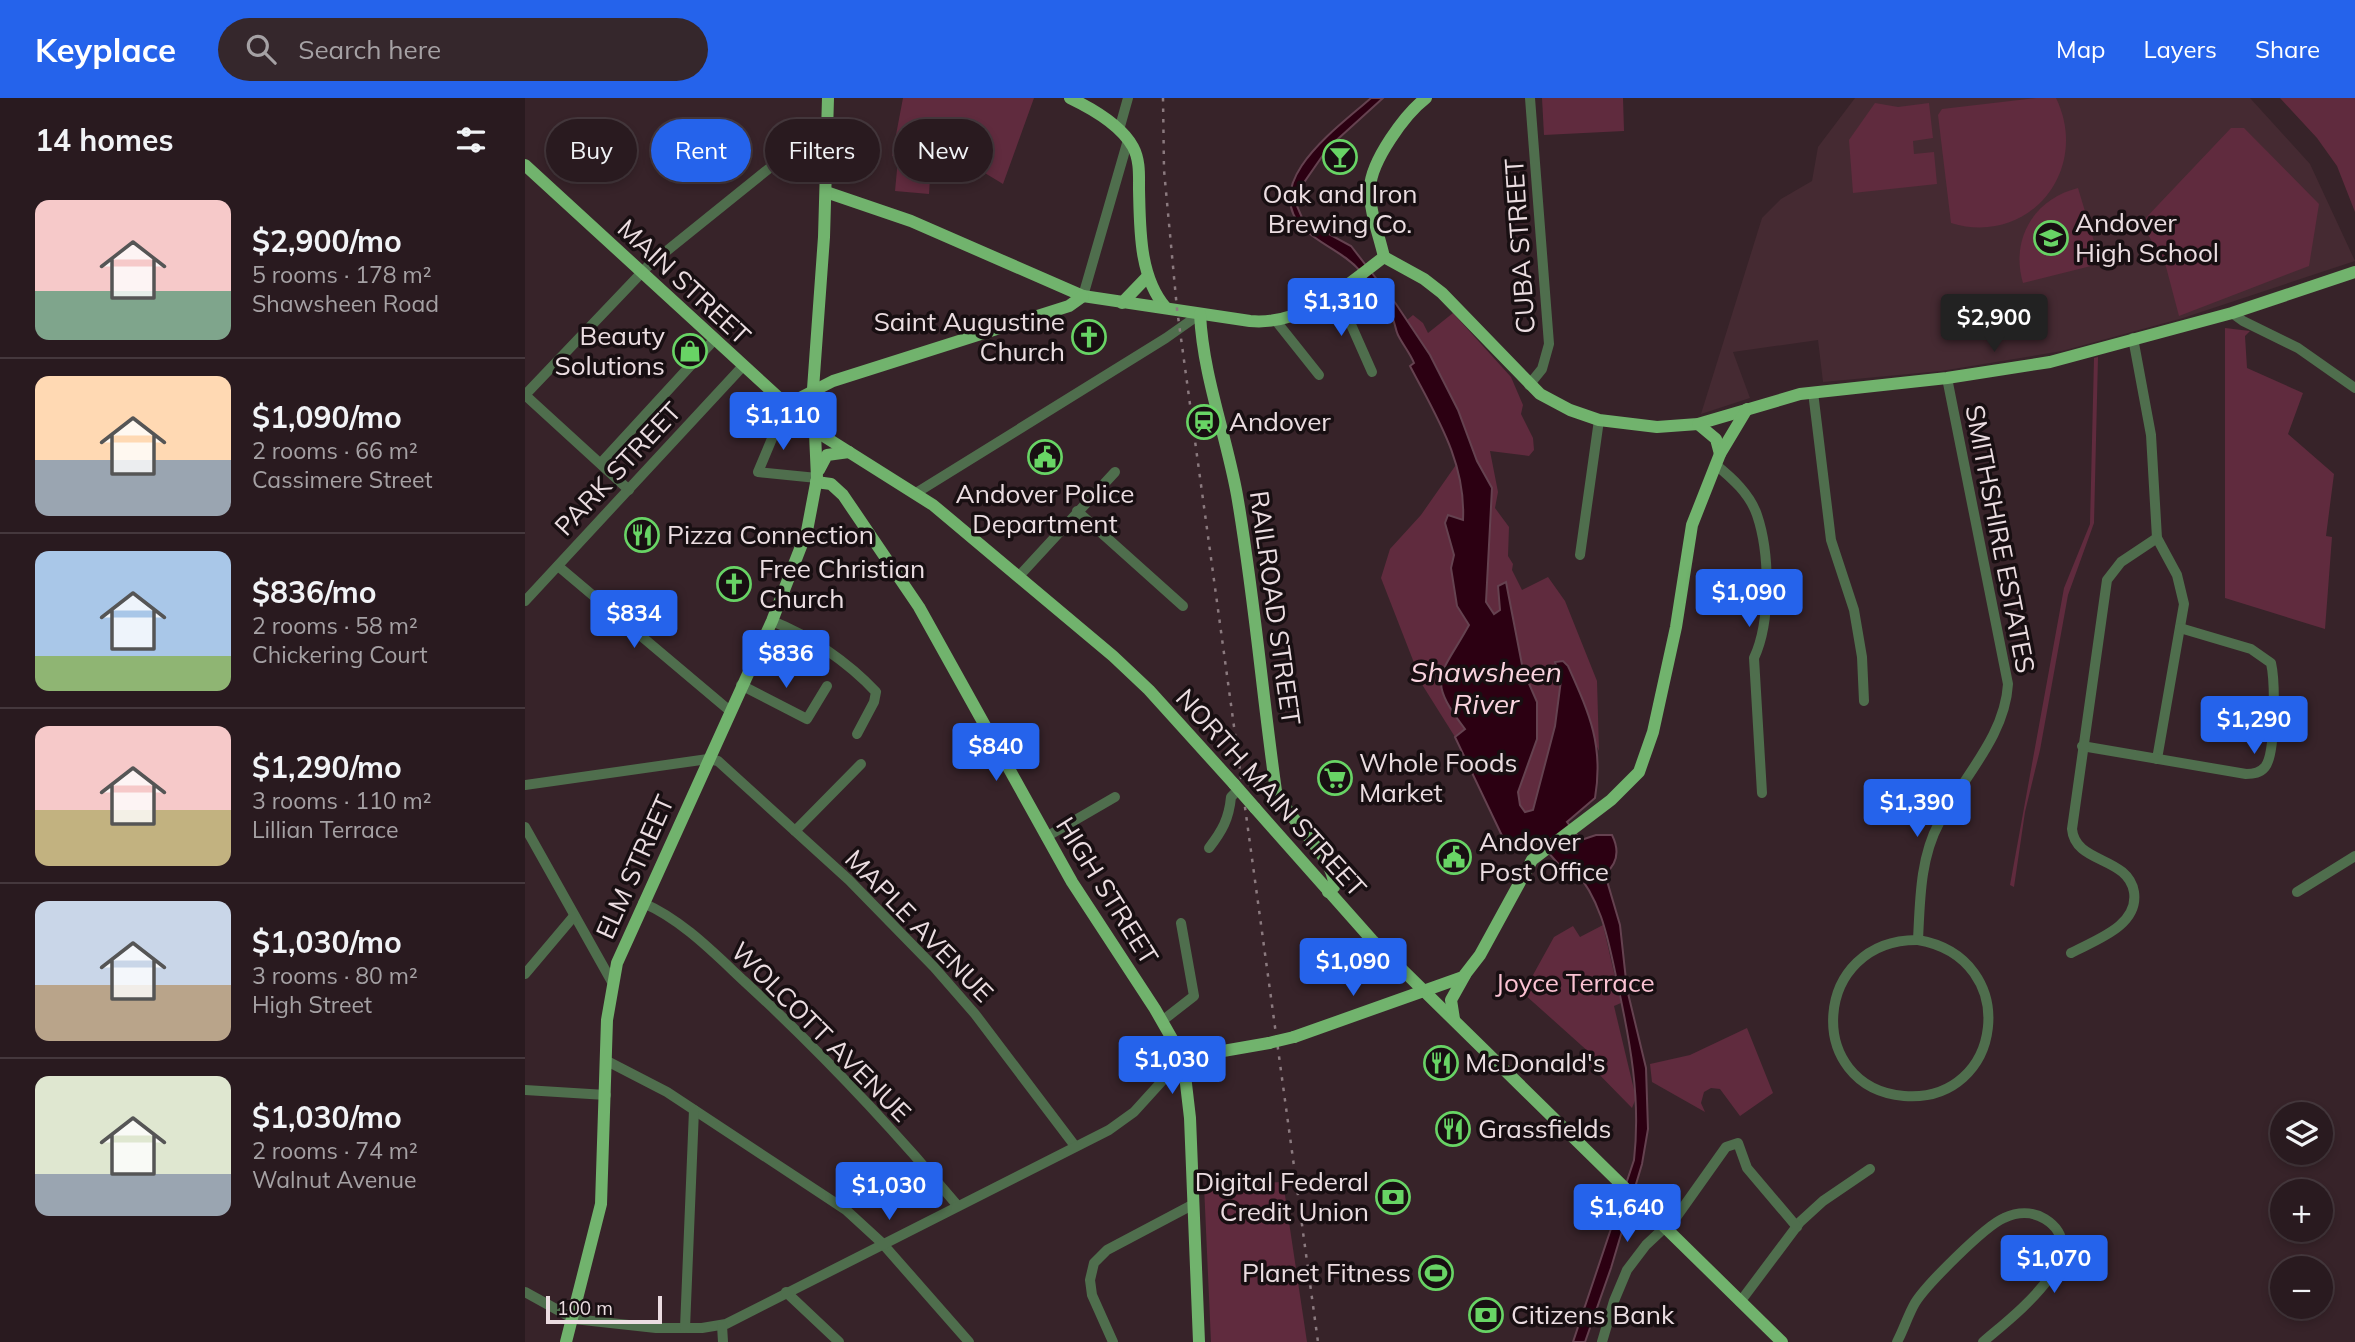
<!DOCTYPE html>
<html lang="en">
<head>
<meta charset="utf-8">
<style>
	:root { --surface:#291a1f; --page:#35272c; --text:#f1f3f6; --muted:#a5a1a4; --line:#45383d; --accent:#2563eb }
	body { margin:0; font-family:Mulish,sans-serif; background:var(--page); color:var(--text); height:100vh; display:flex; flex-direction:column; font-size:26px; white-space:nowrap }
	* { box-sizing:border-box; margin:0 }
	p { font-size:23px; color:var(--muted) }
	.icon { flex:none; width:38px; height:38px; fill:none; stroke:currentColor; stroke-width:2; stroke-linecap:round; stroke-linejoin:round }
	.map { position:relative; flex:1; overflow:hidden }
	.panel { display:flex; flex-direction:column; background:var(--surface); width:525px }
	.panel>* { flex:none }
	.hud { position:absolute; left:21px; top:21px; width:665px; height:63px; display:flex; gap:14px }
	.controls { position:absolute; left:1745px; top:1004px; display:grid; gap:14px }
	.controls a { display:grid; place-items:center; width:63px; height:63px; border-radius:50%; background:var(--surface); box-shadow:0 4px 10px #0003,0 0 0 2px var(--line); font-size:35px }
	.scale { position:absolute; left:21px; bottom:18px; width:116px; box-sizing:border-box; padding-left:7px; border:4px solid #ebdde1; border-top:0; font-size:19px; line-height:24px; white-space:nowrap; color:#ebdde1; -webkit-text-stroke:5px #180f12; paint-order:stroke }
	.price { position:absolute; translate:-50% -60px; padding:0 16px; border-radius:7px; background:var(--accent); color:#fff; font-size:23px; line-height:46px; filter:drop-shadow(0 2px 4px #0008) }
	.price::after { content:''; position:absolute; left:50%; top:42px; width:21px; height:16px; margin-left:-10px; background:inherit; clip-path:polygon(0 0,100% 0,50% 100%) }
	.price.selected { background:#222; color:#fff }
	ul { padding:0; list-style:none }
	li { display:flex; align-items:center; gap:21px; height:175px; padding:0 35px }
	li+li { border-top:2px solid var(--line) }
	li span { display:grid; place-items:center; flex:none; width:196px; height:140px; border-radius:14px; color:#555 }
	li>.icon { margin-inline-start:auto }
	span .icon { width:84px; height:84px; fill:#fffc; stroke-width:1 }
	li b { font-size:30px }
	h2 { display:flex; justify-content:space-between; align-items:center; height:84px; padding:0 35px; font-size:30px }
	.chip { padding:0 24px; border-radius:32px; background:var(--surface); box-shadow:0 4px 10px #0003,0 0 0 2px var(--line); font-size:24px; line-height:63px }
	.chip.selected { background:var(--accent); color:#fff }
	header { display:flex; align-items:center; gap:42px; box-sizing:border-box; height:98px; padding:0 35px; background:var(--accent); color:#fff }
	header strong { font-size:33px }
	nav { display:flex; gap:38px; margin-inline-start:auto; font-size:24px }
	.search { width:490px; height:63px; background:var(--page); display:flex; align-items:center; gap:18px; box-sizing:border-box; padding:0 24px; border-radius:38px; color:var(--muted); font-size:26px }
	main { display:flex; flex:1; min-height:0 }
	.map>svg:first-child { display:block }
	.built { fill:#452a32 }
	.green { fill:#602b3e }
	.water { fill:#2c0012; stroke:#654250; stroke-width:2 }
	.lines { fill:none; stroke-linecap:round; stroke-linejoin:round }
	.minor { stroke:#4f6e4d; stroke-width:10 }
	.major { stroke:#71b36d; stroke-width:12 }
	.rail { stroke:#8b7a7f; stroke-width:2.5; stroke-dasharray:3.5 7; stroke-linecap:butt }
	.major-bridge { stroke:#71b36d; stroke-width:12 }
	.labels { text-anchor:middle; stroke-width:7; stroke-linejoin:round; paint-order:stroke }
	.poi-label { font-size:26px; fill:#ebdde1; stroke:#180f12; text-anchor:start }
	.street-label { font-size:26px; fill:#ebdde1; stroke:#180f12 }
	.park-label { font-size:26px; fill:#fac2d2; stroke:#180f12 }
	.water-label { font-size:28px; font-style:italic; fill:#fad4df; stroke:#180f12 }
</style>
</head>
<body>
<header>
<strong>Keyplace</strong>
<div class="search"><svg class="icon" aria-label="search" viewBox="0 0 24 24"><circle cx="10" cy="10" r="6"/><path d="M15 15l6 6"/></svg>Search here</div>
<nav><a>Map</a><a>Layers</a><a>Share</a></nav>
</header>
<main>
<section class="panel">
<h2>14 homes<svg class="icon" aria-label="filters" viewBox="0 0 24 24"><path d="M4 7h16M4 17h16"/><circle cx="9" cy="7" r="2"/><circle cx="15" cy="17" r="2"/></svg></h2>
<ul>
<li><span style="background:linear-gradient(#f6c9c9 65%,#7fa58c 0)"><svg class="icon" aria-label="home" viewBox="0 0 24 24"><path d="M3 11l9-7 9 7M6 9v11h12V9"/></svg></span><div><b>$2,900/mo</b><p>5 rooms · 178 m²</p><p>Shawsheen Road</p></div></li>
<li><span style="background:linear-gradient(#ffd9b3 60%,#9aa5b1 0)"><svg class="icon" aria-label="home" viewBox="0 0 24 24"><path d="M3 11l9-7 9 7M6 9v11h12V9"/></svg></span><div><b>$1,090/mo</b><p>2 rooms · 66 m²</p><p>Cassimere Street</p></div></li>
<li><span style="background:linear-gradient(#a9c7e8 75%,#8fb573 0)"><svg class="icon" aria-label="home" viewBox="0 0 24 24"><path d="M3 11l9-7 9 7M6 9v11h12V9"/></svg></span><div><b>$836/mo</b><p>2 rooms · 58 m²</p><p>Chickering Court</p></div></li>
<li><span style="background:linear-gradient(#f6c9c9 60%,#c2b280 0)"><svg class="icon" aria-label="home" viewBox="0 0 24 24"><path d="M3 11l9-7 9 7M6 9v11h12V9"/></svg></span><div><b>$1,290/mo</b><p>3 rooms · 110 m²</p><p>Lillian Terrace</p></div></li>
<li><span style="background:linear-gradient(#c9d6e8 60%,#b9a48a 0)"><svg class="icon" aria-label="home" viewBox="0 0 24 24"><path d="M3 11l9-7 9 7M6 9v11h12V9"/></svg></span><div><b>$1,030/mo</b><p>3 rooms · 80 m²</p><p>High Street</p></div></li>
<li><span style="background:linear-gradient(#dfe7d0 70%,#9aa5b1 0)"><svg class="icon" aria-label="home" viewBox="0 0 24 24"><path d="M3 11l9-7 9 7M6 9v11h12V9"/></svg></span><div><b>$1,030/mo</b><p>2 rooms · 74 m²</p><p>Walnut Avenue</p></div></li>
</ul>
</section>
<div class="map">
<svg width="1830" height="1244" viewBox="0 0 1830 1244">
	<rect width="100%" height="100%" fill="#372329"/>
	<path class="built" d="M1330 0H1725L1785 66 1830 163 1658 220 1537 253 1416 273 1298 284 1293 242 1208 254 1225 300 1176 316 1237 120 1256 101 1287 83 1293 49Z"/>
	<g class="green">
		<path d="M378 0H509L478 86 440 63 367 58Z"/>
		<path d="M1017 0H1098L1099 33 1019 37Z"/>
		<path d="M1511 0H1531C1566 72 1504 149 1426 125L1413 17 1417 11Z"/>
		<path d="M1755 0H1830V114L1812 68 1792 40Z"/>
		<path d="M1350 5 1373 9 1404 5 1408 40 1388 43 1389 56 1409 54 1412 86 1328 95 1324 42Z"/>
		<path d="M1706 30H1719L1794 106 1784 168 1654 218 1640 165 1616 125Z"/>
		<path d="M373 61 406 64 404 96 370 93Z"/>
		<path d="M1553 90 1574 160 1570 167 1498 185C1485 141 1509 101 1553 90Z"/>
		<path d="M928 215 986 279 998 307 996 316 1008 340 1009 352 1004 358 965 353 973 394 970 410 984 429 983 458 988 466 987 472 997 492 1023 479 1040 503 1072 583 1074 653 1067 638 997 730 991 685 1012 641 967 532 958 497 960 423 894 241 882 222 888 217 898 225 903 235Z"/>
		<path d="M1700 230 1725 233 1720 238 1722 270 1778 295 1763 336 1809 376 1801 438 1807 439 1800 531 1700 500Z"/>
		<path d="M1573 259 1569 425 1543 497 1515 652 1500 714 1489 789 1485 787 1539 490 1565 426 1569 260Z"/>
		<path d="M933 364 939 399 938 424 957 546 954 621 930 639 898 588 856 480 865 451 896 417Z"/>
		<path d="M1078 827 1096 905 1089 908 1111 1000 1107 1010 1060 962 1066 956 998 895 1029 839 1048 828 1055 839Z"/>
		<path d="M1222 930 1248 995 1215 1018 1195 991 1186 990 1179 994 1176 1005 1180 1014 1127 984 1125 966 1165 957Z"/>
		<path d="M758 1084 782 1244H686L679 1087Z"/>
	</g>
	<path class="water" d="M846 0H858L803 50 771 96 772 108 778 122 826 148 871 206 905 257 933 312 952 363 967 390 961 504 969 516 975 512 973 488 981 484 998 572 1012 604V641L993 694 995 707 1000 714 1008 712 1030 628 1036 582 1030 564 1038 563 1043 568C1064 615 1079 647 1070 700L1042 724 1056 742 1071 737H1087C1095 753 1092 766 1080 776L1095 827 1102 891 1121 970 1123 1031 1117 1066 1086 1170 1060 1244H1048L1109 1062C1116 1000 1105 943 1092 883 1083 841 1077 803 1048 770L1036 769 1015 745 997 747 980 744 930 639 940 631C900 579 916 578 944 527L932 508 926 470 929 457 920 425 923 417 938 422C941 364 911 318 885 268L889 265C885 255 878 247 873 237 870 231 870 223 866 217 859 202 846 185 835 173 820 155 796 147 779 131 732 85 815 28 846 0Z"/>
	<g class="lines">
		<g class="minor">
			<path d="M594 32 603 0"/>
			<path d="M812 195 847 274"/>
			<path d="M558 198 603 42"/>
			<path d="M1707 215 1718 223 1773 250 1830 290"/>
			<path d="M751 223 794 277"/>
			<path d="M1608 240 1626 337 1632 440 1652 477 1659 506 1632 661"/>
			<path d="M1004 287 1017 271 1024 246 1005 0"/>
			<path d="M1288 294 1306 442 1329 512 1337 559 1339 603"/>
			<path d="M0 297 123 168 262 56 302 42"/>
			<path d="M0 297 104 392"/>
			<path d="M261 307 233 374 292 380"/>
			<path d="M76 365 189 242"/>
			<path d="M1191 367C1207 380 1225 396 1232 417 1245 455 1246 524 1229 560L1237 695"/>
			<path d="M391 395 641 240 675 216"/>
			<path d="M552 413 658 508"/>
			<path d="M1055 457 1074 322"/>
			<path d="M33 468 205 613"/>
			<path d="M494 478 590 374"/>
			<path d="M0 503 218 268"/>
			<path d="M247 523C285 538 323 564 351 594L349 604 332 636"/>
			<path d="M216 587 282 621 302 588"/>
			<path d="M1557 648 1721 676C1729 676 1735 675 1740 669 1751 656 1750 582 1746 565L1726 551 1655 530"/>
			<path d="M0 687 183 661 193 663 324 782 409 869 450 916 550 1048"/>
			<path d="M0 729 87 884"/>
			<path d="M270 733 336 666"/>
			<path d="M521 739 590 699"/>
			<path d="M684 750C697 733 704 721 706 699L713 692"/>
			<path d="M1772 794 1830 758"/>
			<path d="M118 805C156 821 189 855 219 883 294 952 366 1028 432 1107"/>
			<path d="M1393 842C1287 841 1278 989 1379 998 1479 1006 1498 860 1393 842 1395 803 1395 760 1414 725 1437 680 1480 639 1483 586L1422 280"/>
			<path d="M1546 855C1570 842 1614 828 1609 794 1603 758 1550 766 1547 731L1582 482 1596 464 1632 440"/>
			<path d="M0 876 49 818"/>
			<path d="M637 923 669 898 656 825"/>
			<path d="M82 963 142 994 321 1112 357 1145 444 1244"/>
			<path d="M0 992 81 997"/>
			<path d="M0 1194 49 1221 131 1230H177L201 1226 584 1032 609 1014 658 960"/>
			<path d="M261 1194 314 1244"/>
			<path d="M1215 1204 1275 1124 1298 1103 1345 1071"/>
			<path d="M197 1227 198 1244"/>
			<path d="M160 1230 169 1012"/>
			<path d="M588 1244 567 1197 565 1182 569 1165 582 1152 669 1106"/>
			<path d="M1077 1244 1089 1203 1102 1172 1121 1147 1152 1118 1201 1049 1213 1045 1222 1070 1272 1129"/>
			<path d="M1372 1244C1379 1231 1383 1217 1390 1205 1401 1187 1460 1128 1479 1120 1492 1114 1507 1113 1520 1121 1574 1155 1484 1221 1458 1244"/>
		</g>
		<g class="major">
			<path d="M545 0C568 11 596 27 608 49 615 62 614 77 614 91 615 131 614 179 641 210"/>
			<path d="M0 67 289 332 408 407 588 558 624 592 709 686"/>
			<path d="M301 94 386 123 558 198 725 223C778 228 819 189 859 159"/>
			<path d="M859 159 899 181 917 195 1015 296 1045 312 1074 322 1132 329 1173 326 1275 296 1422 280 1525 264 1707 215 1830 174"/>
			<path d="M859 159C854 137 844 112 845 90 846 63 880 16 901 0"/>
			<path d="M597 205 623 178"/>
			<path d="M675 216C678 278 701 336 712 397 729 495 737 594 751 693 763 722 811 760 809 789L803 794"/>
			<path d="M261 307 308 283 544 208 558 198"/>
			<path d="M1173 326 1191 341 1195 356"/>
			<path d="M294 372 302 357 324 354"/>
			<path d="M291 384 306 386 318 397 394 509 547 784 630 911 658 960 665 1020 674 1244"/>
			<path d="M730 710 847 842 1257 1244"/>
			<path d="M929 921 926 902 940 877"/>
			<path d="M769 939 938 879 955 857 1007 762 1086 702 1114 674 1128 634 1151 529 1167 427 1195 356 1222 311"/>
			<path d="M658 960 744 945"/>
			<path d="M41 1244 76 1106 82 922 92 865 247 523 282 433 292 380 288 291 299 139 303 0"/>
		</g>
		<path class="rail" d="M638 0 639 72 652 211 793 1244"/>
		<g class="major-bridge">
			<path d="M709 686 730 710"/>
			<path d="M744 945 769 939"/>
		</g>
	</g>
	<defs>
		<g id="bar-ring" transform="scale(1.75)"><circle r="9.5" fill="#180f12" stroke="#68d465" stroke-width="1.5"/><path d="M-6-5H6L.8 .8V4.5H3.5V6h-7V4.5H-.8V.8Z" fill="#68d465"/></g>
		<g id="school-ring" transform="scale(1.75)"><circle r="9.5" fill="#180f12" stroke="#68d465" stroke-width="1.5"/><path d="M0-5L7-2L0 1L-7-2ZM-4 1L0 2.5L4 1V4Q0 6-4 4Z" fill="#68d465"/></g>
		<g id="church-ring" transform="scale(1.75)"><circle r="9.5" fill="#180f12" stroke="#68d465" stroke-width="1.5"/><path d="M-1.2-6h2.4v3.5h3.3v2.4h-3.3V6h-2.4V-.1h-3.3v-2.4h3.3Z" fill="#68d465"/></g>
		<g id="shop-ring" transform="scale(1.75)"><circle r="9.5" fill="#180f12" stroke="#68d465" stroke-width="1.5"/><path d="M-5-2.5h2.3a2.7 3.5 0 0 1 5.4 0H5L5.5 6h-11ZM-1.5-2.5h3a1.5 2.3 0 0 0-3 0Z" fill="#68d465"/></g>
		<g id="station-ring" transform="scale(1.75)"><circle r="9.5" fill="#180f12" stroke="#68d465" stroke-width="1.5"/><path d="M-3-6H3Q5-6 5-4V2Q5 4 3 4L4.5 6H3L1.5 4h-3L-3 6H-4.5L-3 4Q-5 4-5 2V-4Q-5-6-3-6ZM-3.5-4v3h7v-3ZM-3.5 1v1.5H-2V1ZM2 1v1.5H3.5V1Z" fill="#68d465"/></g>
		<g id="civic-ring" transform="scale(1.75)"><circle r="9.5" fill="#180f12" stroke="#68d465" stroke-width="1.5"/><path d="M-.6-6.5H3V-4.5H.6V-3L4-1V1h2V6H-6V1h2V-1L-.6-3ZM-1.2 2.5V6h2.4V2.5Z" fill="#68d465"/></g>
		<g id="restaurant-ring" transform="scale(1.75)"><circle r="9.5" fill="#180f12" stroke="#68d465" stroke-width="1.5"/><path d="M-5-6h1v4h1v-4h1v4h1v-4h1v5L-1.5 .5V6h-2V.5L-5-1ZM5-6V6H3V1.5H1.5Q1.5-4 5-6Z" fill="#68d465"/></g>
		<g id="supermarket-ring" transform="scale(1.75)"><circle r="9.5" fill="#180f12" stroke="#68d465" stroke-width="1.5"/><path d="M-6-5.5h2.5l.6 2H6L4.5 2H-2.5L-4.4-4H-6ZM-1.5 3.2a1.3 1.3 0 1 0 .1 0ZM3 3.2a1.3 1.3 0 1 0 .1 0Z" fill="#68d465"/></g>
		<g id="bank-ring" transform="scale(1.75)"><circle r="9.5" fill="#180f12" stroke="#68d465" stroke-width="1.5"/><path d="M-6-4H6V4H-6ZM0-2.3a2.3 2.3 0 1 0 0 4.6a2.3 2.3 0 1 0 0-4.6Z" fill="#68d465"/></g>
		<g id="stadium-ring" transform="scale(1.75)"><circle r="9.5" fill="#180f12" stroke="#68d465" stroke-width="1.5"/><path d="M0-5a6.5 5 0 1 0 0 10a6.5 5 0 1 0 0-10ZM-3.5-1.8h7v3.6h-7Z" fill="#68d465"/></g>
	</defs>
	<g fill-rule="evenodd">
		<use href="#bar-ring" x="815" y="59"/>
		<use href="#school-ring" x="1526" y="140"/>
		<use href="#church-ring" x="564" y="239"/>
		<use href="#shop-ring" x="165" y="253"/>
		<use href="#station-ring" x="679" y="324"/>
		<use href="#civic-ring" x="520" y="359"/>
		<use href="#restaurant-ring" x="117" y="437"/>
		<use href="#church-ring" x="209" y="486"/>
		<use href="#supermarket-ring" x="810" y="680"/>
		<use href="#civic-ring" x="929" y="759"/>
		<use href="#restaurant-ring" x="916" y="965"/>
		<use href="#restaurant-ring" x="928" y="1031"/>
		<use href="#bank-ring" x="868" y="1099"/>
		<use href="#stadium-ring" x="911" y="1175"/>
		<use href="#bank-ring" x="961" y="1217"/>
	</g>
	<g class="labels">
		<g class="poi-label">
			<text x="815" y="105" text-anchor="middle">Oak and Iron<tspan x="815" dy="30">Brewing Co.</tspan></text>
			<text x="1550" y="134">Andover<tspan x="1550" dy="30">High School</tspan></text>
			<text x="540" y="233" text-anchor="end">Saint Augustine<tspan x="540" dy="30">Church</tspan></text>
			<text x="140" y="247" text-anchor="end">Beauty<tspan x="140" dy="30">Solutions</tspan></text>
			<text x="704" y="333">Andover</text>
			<text x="520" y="405" text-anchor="middle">Andover Police<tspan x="520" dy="30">Department</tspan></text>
			<text x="142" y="446">Pizza Connection</text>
			<text x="234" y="480">Free Christian<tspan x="234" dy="30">Church</tspan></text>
			<text x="834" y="674">Whole Foods<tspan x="834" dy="30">Market</tspan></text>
			<text x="954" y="753">Andover<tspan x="954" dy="30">Post Office</tspan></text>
			<text x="940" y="974">McDonald's</text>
			<text x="953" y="1040">Grassfields</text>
			<text x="844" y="1093" text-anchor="end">Digital Federal<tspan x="844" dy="30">Credit Union</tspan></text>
			<text x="886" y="1184" text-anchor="end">Planet Fitness</text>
			<text x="986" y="1226">Citizens Bank</text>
		</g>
		<g class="street-label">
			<text transform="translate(995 148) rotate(-94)" y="9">CUBA STREET</text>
			<text transform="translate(159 184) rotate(43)" y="9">MAIN STREET</text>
			<text transform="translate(93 371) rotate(-47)" y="9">PARK STREET</text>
			<text transform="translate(1475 441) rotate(79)" y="9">SMITHSHIRE ESTATES</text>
			<text transform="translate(750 510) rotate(82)" y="9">RAILROAD STREET</text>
			<text transform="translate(746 695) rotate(48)" y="9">NORTH MAIN STREET</text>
			<text transform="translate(110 769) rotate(-66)" y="9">ELM STREET</text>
			<text transform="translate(582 793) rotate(58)" y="9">HIGH STREET</text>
			<text transform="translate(394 828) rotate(46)" y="9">MAPLE AVENUE</text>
			<text transform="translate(296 934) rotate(45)" y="9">WOLCOTT AVENUE</text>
		</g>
		<g class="park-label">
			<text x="1050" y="894">Joyce Terrace</text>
		</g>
		<g class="water-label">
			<text x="961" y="584">Shawsheen<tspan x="961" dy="32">River</tspan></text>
		</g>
	</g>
</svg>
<div class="controls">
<a><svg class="icon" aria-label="layers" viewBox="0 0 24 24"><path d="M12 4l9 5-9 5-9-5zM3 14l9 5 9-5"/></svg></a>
<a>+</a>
<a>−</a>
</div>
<div class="scale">100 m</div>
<b class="price" style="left:816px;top:240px">$1,310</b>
<b class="price selected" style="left:1469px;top:256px">$2,900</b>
<b class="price" style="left:258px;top:354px">$1,110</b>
<b class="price" style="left:1224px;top:531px">$1,090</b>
<b class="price" style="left:109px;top:552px">$834</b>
<b class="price" style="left:261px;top:592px">$836</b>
<b class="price" style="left:1729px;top:658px">$1,290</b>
<b class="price" style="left:471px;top:685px">$840</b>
<b class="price" style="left:1392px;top:741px">$1,390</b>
<b class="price" style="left:828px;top:900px">$1,090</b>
<b class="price" style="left:647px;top:998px">$1,030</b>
<b class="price" style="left:364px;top:1124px">$1,030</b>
<b class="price" style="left:1102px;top:1146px">$1,640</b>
<b class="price" style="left:1529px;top:1197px">$1,070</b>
<div class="hud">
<a class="chip">Buy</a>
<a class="chip selected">Rent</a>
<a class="chip">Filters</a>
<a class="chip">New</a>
</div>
</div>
</main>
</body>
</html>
